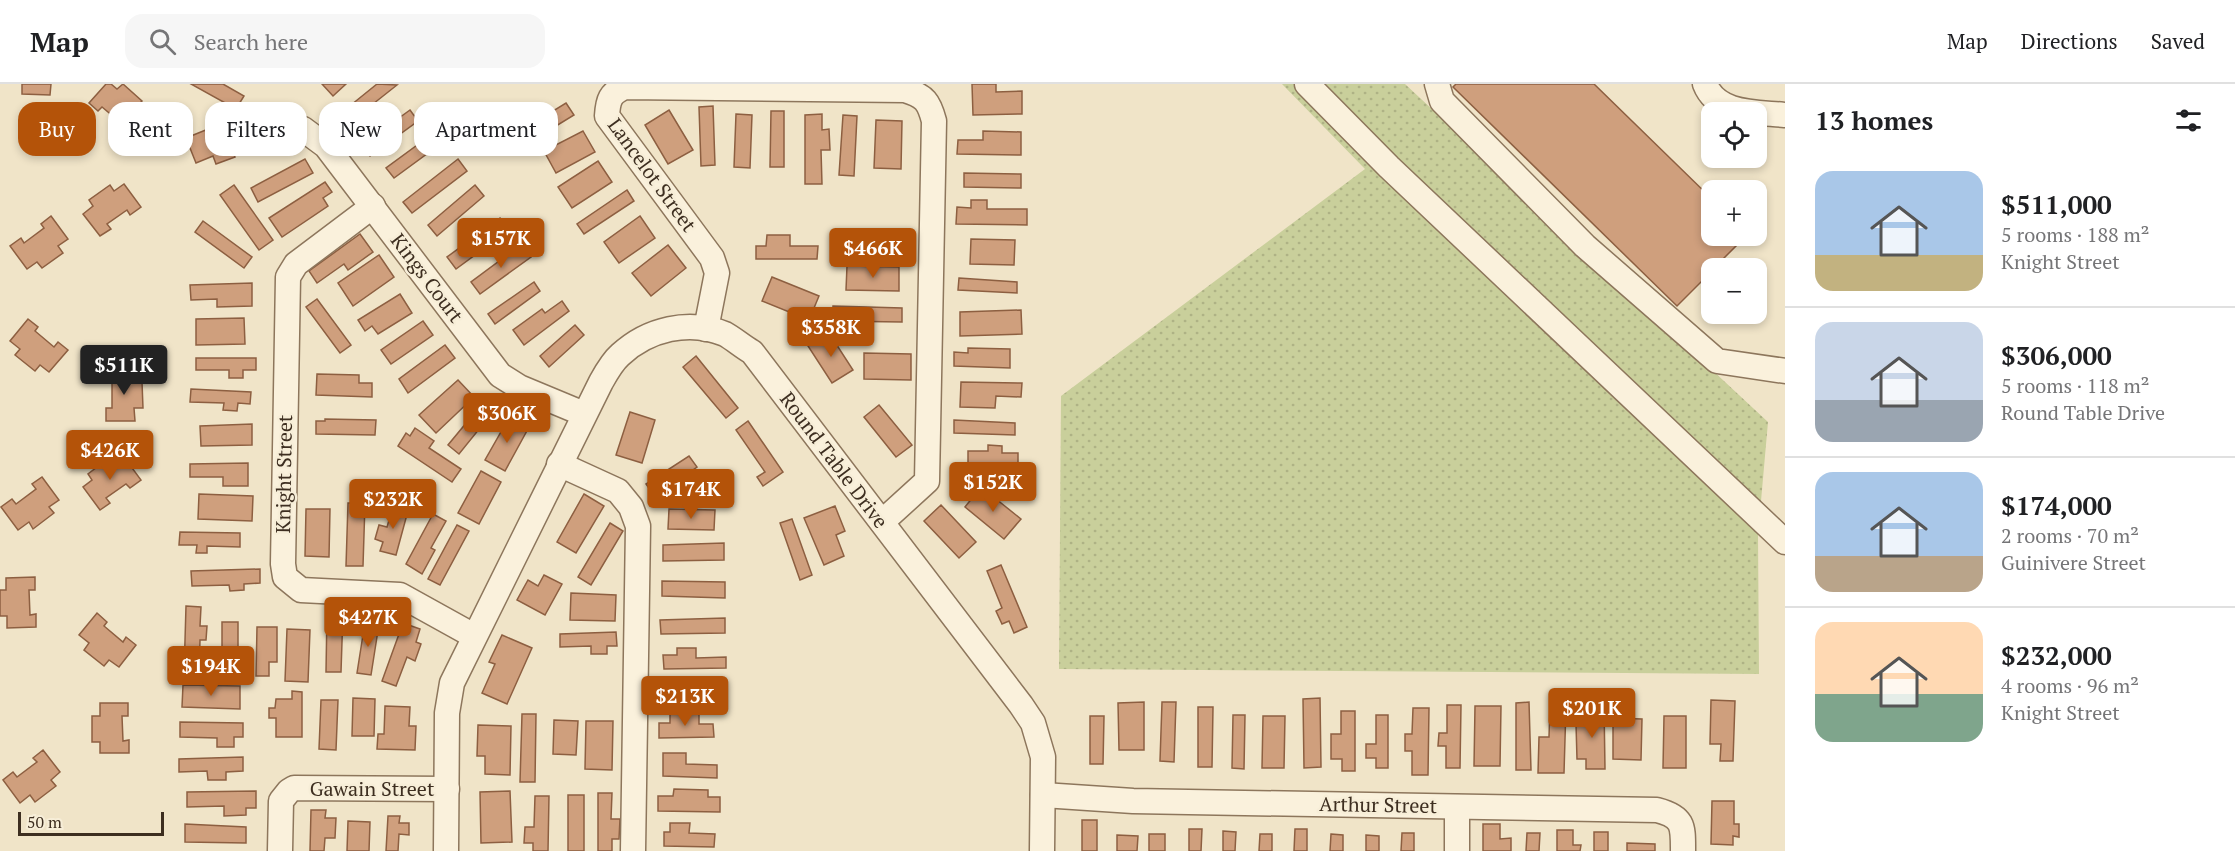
<!DOCTYPE html>
<html lang="en">
<head>
<meta charset="utf-8">
<style>
	:root { --surface:#fff; --page:#f6f6f6; --text:#202124; --muted:#757577; --line:#e0e0e0; --accent:#b45309 }
	body { margin:0; font-family:"PT Serif",serif; background:var(--page); color:var(--text); height:100vh; display:flex; flex-direction:column; font-size:22px; white-space:nowrap }
	* { box-sizing:border-box; margin:0 }
	p { font-size:20px; color:var(--muted) }
	.icon { flex:none; width:33px; height:33px; fill:none; stroke:currentColor; stroke-width:2; stroke-linecap:round; stroke-linejoin:round }
	.map { position:relative; flex:1; overflow:hidden }
	.panel { display:flex; flex-direction:column; background:var(--surface); width:450px }
	.panel>* { flex:none }
	.banner { position:absolute; left:18px; top:18px; width:570px; height:54px; display:flex; gap:12px }
	.controls { position:absolute; left:1701px; top:18px; display:grid; gap:12px }
	.controls a { display:grid; place-items:center; width:66px; height:66px; border-radius:12px; background:var(--surface); box-shadow:0 3px 9px #0003; font-size:30px }
	.scale { position:absolute; left:18px; bottom:15px; width:146px; box-sizing:border-box; padding-left:6px; border:3px solid #3d2e20; border-top:0; font-size:16px; line-height:21px; white-space:nowrap; color:#3d2e20; -webkit-text-stroke:4px #f7eed8; paint-order:stroke }
	.price { position:absolute; translate:-50% -51px; padding:0 14px; border-radius:6px; background:var(--accent); color:#fff; font-size:20px; line-height:39px; filter:drop-shadow(0 2px 3px #0008) }
	.price::after { content:''; position:absolute; left:50%; top:36px; width:18px; height:14px; margin-left:-9px; background:inherit; clip-path:polygon(0 0,100% 0,50% 100%) }
	.price.current { background:#222; color:#fff }
	ul { padding:0; list-style:none }
	li { display:flex; align-items:center; gap:18px; height:150px; padding:0 30px }
	li+li { border-top:2px solid var(--line) }
	li span { display:grid; place-items:center; flex:none; width:168px; height:120px; border-radius:18px; color:#555 }
	li>.icon { margin-inline-start:auto }
	span .icon { width:72px; height:72px; fill:#fffc; stroke-width:1 }
	li b { font-size:26px }
	h2 { display:flex; justify-content:space-between; align-items:center; height:72px; padding:0 30px; font-size:26px }
	.chip { padding:0 21px; border-radius:18px; background:var(--surface); box-shadow:0 3px 9px #0003; font-size:21px; line-height:54px }
	.chip.current { background:var(--accent); color:#fff }
	header { display:flex; align-items:center; gap:36px; box-sizing:border-box; height:84px; padding:0 30px; background:var(--surface); border-bottom:2px solid var(--line) }
	header strong { font-size:28px }
	nav { display:flex; gap:33px; margin-inline-start:auto; font-size:21px }
	.search { width:420px; height:54px; background:var(--page); display:flex; align-items:center; gap:15px; box-sizing:border-box; padding:0 21px; border-radius:18px; color:var(--muted); font-size:22px }
	main { display:flex; flex:1; min-height:0 }
	.map>svg:first-child { display:block }
	.grass { fill:url(#grass-dots) }
	.building { fill:#cf9f7d; stroke:#8d5f41; stroke-width:1.5 }
	.lines { fill:none; stroke-linecap:round; stroke-linejoin:round }
	.minor-casing { stroke:#8d765c; stroke-width:27 }
	.minor { stroke:#faf1dc; stroke-width:24 }
	.labels { text-anchor:middle; stroke-width:5; stroke-linejoin:round; paint-order:stroke }
	.street-label { font-size:20px; fill:#3d2e20; stroke:#f7eed8 }
</style>
</head>
<body>
<header>
<strong>Map</strong>
<div class="search"><svg class="icon" aria-label="search" viewBox="0 0 24 24"><circle cx="10" cy="10" r="6"/><path d="M15 15l6 6"/></svg>Search here</div>
<nav><a>Map</a><a>Directions</a><a>Saved</a></nav>
</header>
<main>
<div class="map">
<svg width="1785" height="767" viewBox="0 0 1785 767">
	<defs>
		<pattern id="grass-dots" width="8" height="8" patternUnits="userSpaceOnUse" patternTransform="scale(1.5)"><rect width="8" height="8" fill="#c9cf9b"/><path d="M2 2h.1M6 6h.1" fill="none" stroke="#aeb285" stroke-width="1.8" stroke-linecap="round"/></pattern>
	</defs>
	<rect width="100%" height="100%" fill="#f0e4c8"/>
	<path class="grass" d="M1282 0H1405L1768 338 1758 451 1759 590 1059 585 1061 312 1365 85Z"/>
	<g class="building">
		<path d="M22 0H51L50 11 22 10Z"/>
		<path d="M106 0H111L117 5 123 0 142 17 136 23 146 31 127 52 117 43 121 39 102 23 98 27 89 19Z"/>
		<path d="M191 0H223L244 12 236 25Z"/>
		<path d="M322 0H346L333 12Z"/>
		<path d="M377 0 397 1 354 35 346 25Z"/>
		<path d="M972 0H996V8L1022 7V30L973 31Z"/>
		<path d="M1456 0H1594L1712 115V152H1733L1740 158 1714 184H1712V187L1677 222 1453 3Z"/>
		<path d="M566 19 574 31 517 66 509 54Z"/>
		<path d="M713 22 715 81 701 82 699 23Z"/>
		<path d="M410 26 418 37 370 72 362 61Z"/>
		<path d="M669 26 693 66 668 80 645 41Z"/>
		<path d="M771 27H784V83H770Z"/>
		<path d="M736 30 752 31 750 84 734 83Z"/>
		<path d="M822 30V46L829 45 830 66H821L822 100H805V31Z"/>
		<path d="M843 31 857 32 854 92 839 91Z"/>
		<path d="M876 36 902 37 901 85 874 84Z"/>
		<path d="M228 37 238 60 231 63 235 73 216 80 213 72 196 79 186 54Z"/>
		<path d="M583 47 595 68 556 89 544 67Z"/>
		<path d="M983 47 1021 48V71L957 70 958 56H983Z"/>
		<path d="M435 48 443 58 394 94 386 84Z"/>
		<path d="M305 75 313 89 258 118 251 104Z"/>
		<path d="M458 75 467 87 412 129 403 118Z"/>
		<path d="M598 77 612 98 572 124 558 103Z"/>
		<path d="M964 89 1021 90V104L964 103Z"/>
		<path d="M325 98 332 108 323 114 328 122 282 153 269 134Z"/>
		<path d="M124 100 141 123 130 131 127 126 107 140 111 145 100 152 83 130 93 122 89 116 110 101 114 107Z"/>
		<path d="M234 101 273 156 259 166 220 111Z"/>
		<path d="M475 101 484 112 437 152 428 141Z"/>
		<path d="M627 106 634 117 584 150 577 140Z"/>
		<path d="M971 116H987V125H1027V141L956 140 957 123 971 124Z"/>
		<path d="M51 132 68 155 58 162 63 169 42 184 37 178 27 185 10 162 21 154 24 159 44 144 41 140Z"/>
		<path d="M640 132 655 154 619 179 604 158Z"/>
		<path d="M500 134 509 146 456 185 447 173Z"/>
		<path d="M203 137 252 173 244 184 195 148Z"/>
		<path d="M845 149 902 150V164L845 163Z"/>
		<path d="M360 150 373 168 348 186 344 180 317 199 309 187Z"/>
		<path d="M767 151H790V162H818L817 175H756V162H766Z"/>
		<path d="M971 155 1015 156 1014 181 970 180Z"/>
		<path d="M522 160 531 173 480 210 471 198Z"/>
		<path d="M668 161 686 184 651 212 632 189Z"/>
		<path d="M379 171 394 193 353 222 338 199Z"/>
		<path d="M847 182 899 183V207L846 206Z"/>
		<path d="M772 193 819 212 809 236 762 217Z"/>
		<path d="M959 194 1017 198V209L958 206Z"/>
		<path d="M534 198 540 207 495 240 488 230Z"/>
		<path d="M252 199V222L217 223V215L191 216 190 201Z"/>
		<path d="M400 210 412 229 378 250 372 242 365 247 358 236Z"/>
		<path d="M317 215 351 261 340 269 306 223Z"/>
		<path d="M562 217 569 227 524 261 513 246 542 225 545 229Z"/>
		<path d="M833 222 902 224V238L832 237Z"/>
		<path d="M1021 226 1022 250 960 252V228Z"/>
		<path d="M244 234 245 260 196 261V235Z"/>
		<path d="M28 235 38 243 35 247 54 263 58 258 68 266 49 288 40 281 35 287 15 271 20 265 10 257Z"/>
		<path d="M423 237 433 251 391 280 381 266Z"/>
		<path d="M575 241 584 251 549 283 540 272Z"/>
		<path d="M829 249 853 286 832 299 808 262Z"/>
		<path d="M445 261 455 274 408 309 399 295Z"/>
		<path d="M968 264 1010 265V284L954 282V268L968 269Z"/>
		<path d="M864 269 911 270V296L864 295Z"/>
		<path d="M696 272 738 324 726 334 683 283Z"/>
		<path d="M196 274H256V286H243V294H229V286H196Z"/>
		<path d="M134 286V298H142L143 324H134L135 337H106V324H112V299H106V287Z"/>
		<path d="M317 290 359 291V299H372V313L316 311Z"/>
		<path d="M458 296 474 313 436 349 419 331Z"/>
		<path d="M961 298 1022 299 1021 313 996 312 995 324 960 323Z"/>
		<path d="M191 305 251 308 250 320 238 319 237 327 223 326 224 319 190 318Z"/>
		<path d="M486 315 497 323 459 370 448 361Z"/>
		<path d="M879 321 912 361 896 373 864 333Z"/>
		<path d="M630 328 655 336 642 379 616 371Z"/>
		<path d="M510 332 529 343 505 387 485 376Z"/>
		<path d="M325 335 376 336 375 351 316 350V337H325Z"/>
		<path d="M954 336 1015 339V351L954 349Z"/>
		<path d="M748 337 783 388 763 402 757 393 765 388 736 346Z"/>
		<path d="M252 340V361L201 362 200 342Z"/>
		<path d="M415 344 434 357 429 364 461 385 452 398 398 362 406 349 410 352Z"/>
		<path d="M988 361 1002 362V369H1018V395L968 394V367H988Z"/>
		<path d="M689 372 697 383 655 413 646 400Z"/>
		<path d="M124 373 141 396 130 404 126 400 106 414 110 419 100 426 83 403 92 396 88 390 109 374 114 381Z"/>
		<path d="M248 379V402H223V393H190V380Z"/>
		<path d="M481 387 501 398 479 440 458 429Z"/>
		<path d="M42 393 59 416 49 423 54 429 33 445 29 438 18 446 1 423 12 415 16 420 36 405 32 400Z"/>
		<path d="M981 403 1021 435 1004 455 965 423Z"/>
		<path d="M199 410 253 412 252 437 198 435Z"/>
		<path d="M584 410 604 422 576 469 557 458Z"/>
		<path d="M348 419H365L363 482H346Z"/>
		<path d="M394 419 409 423 396 471 380 467 383 458 375 455 379 441 387 443Z"/>
		<path d="M941 421 976 458 959 474 924 437Z"/>
		<path d="M835 422 845 447 836 451 844 472 824 481 804 434Z"/>
		<path d="M306 425H330L329 473 305 472Z"/>
		<path d="M669 425 715 426 714 446 668 445Z"/>
		<path d="M433 430 446 437 431 464 435 466 422 490 406 480Z"/>
		<path d="M792 435 812 491 800 496 780 439Z"/>
		<path d="M610 439 623 447 591 501 578 493Z"/>
		<path d="M457 441 469 447 440 501 428 495Z"/>
		<path d="M180 448 240 449V463L207 462V469H196L197 461H179Z"/>
		<path d="M724 459V476L663 477V461Z"/>
		<path d="M1001 481 1027 543 1014 549 1009 537 1002 540 996 527 1002 524 987 487Z"/>
		<path d="M260 485V499L244 500V506L230 507 229 501 192 502 191 487Z"/>
		<path d="M544 491 562 500 545 531 517 516 528 496 538 502Z"/>
		<path d="M35 493V506H29L30 531 36 530V543L7 544V532H0V506H6V494Z"/>
		<path d="M662 497 725 498V514L662 512Z"/>
		<path d="M571 509 616 511 615 537 570 536Z"/>
		<path d="M186 522 201 523 200 542H207L206 556H200L199 592 184 591Z"/>
		<path d="M327 528H343L341 588H326Z"/>
		<path d="M97 529 107 538 104 542 123 558 126 553 136 561 119 583 109 576 104 582 84 566 89 559 79 551Z"/>
		<path d="M725 534V549L661 550 660 536Z"/>
		<rect x="222" y="538" width="16" height="51"/>
		<path d="M365 538 379 540 371 591 357 589Z"/>
		<path d="M403 539 420 545 416 558 421 560 415 577 407 573 396 602 382 597Z"/>
		<path d="M257 543H277V578H269V592H256Z"/>
		<path d="M287 545 310 546 308 598 285 597Z"/>
		<path d="M616 548 617 562H607V570H591V562L560 563V550Z"/>
		<path d="M502 551 532 564 507 620 482 609 495 580 489 578Z"/>
		<path d="M677 564H696V574L726 573V584L664 585 663 571H677Z"/>
		<path d="M183 601 240 602V625L182 623Z"/>
		<path d="M664 601 726 604V618L663 615Z"/>
		<path d="M292 607 302 608V653H276V634H269V624H275L276 615H292Z"/>
		<path d="M353 614 375 615 374 652H352Z"/>
		<path d="M1320 614 1321 683 1304 684 1303 615Z"/>
		<path d="M321 616H338L336 666 319 665Z"/>
		<path d="M1711 616 1735 617 1733 677H1720L1721 660H1710Z"/>
		<path d="M1144 618V666H1119L1118 619Z"/>
		<path d="M1162 618H1176L1174 678 1160 677Z"/>
		<path d="M1529 618 1531 686H1516V619Z"/>
		<path d="M100 619H128V632H122L123 657 129 656V669H100V658H92V632H100Z"/>
		<path d="M1447 621H1461L1460 684H1446V662H1438L1439 649H1447Z"/>
		<path d="M1604 621 1605 685H1586V675H1577L1576 640H1588V622Z"/>
		<path d="M385 622 410 623 409 642H416L415 666 377 665 378 650H384Z"/>
		<path d="M1475 622H1501L1500 682H1474Z"/>
		<path d="M1550 622H1566L1564 689H1538L1539 653H1549Z"/>
		<path d="M1198 623H1213L1212 683H1198Z"/>
		<path d="M1413 624H1429L1428 691H1412V667H1405V650H1412Z"/>
		<path d="M1341 627H1355V687H1342V675H1331V650H1341Z"/>
		<path d="M699 629V640H713L714 653 659 654V639H670V630Z"/>
		<path d="M522 630H536L535 698H520Z"/>
		<path d="M1233 631H1245L1244 685 1232 684Z"/>
		<path d="M1376 631H1388V684H1376V674H1366V660H1376Z"/>
		<path d="M1090 632H1104L1103 680H1090Z"/>
		<path d="M1263 632H1285L1284 684H1262Z"/>
		<path d="M1664 632H1686V684H1663Z"/>
		<path d="M1613 634 1642 635 1641 676 1613 675Z"/>
		<path d="M554 636 578 637 576 671 553 670Z"/>
		<path d="M586 637H613L612 686 585 685Z"/>
		<path d="M180 638 243 639V653H234V663H217V654L180 653Z"/>
		<path d="M478 641 511 642 510 691 485 690V672H477Z"/>
		<path d="M43 666 60 688 51 696 56 702 35 718 30 711 20 719 3 696 13 688 17 693 37 678 33 674Z"/>
		<path d="M663 669H686V680L717 681V694L663 692Z"/>
		<path d="M243 673V687L226 688V696H208L207 687 179 688V675Z"/>
		<path d="M674 705 708 706V713H720V728L658 727V712H673Z"/>
		<path d="M256 707V724H246V731L224 732V722L187 723V708Z"/>
		<path d="M510 707 512 758 481 759 480 708Z"/>
		<path d="M598 709H612L611 735H620L619 755H612V767H598Z"/>
		<rect x="568" y="711" width="16" height="56"/>
		<path d="M535 712H549L548 767H533V759H524L525 743H534Z"/>
		<path d="M1712 717H1734V740H1739V753L1733 752V761L1711 760Z"/>
		<path d="M311 726H326L325 734H336L335 754H325L324 767H310Z"/>
		<path d="M388 732H400L399 739H409V751L399 750 398 767H386Z"/>
		<rect x="1082" y="736" width="15" height="31"/>
		<path d="M348 737 370 738 369 767H347Z"/>
		<path d="M670 739H690L689 749 715 750 714 763 664 762V748H670Z"/>
		<path d="M185 740 246 743V759L185 758Z"/>
		<path d="M1483 740H1500V755L1511 754V767H1483Z"/>
		<path d="M1189 745H1202L1201 767H1189Z"/>
		<path d="M1295 745H1307V767H1294Z"/>
		<path d="M1557 746H1573V761H1581L1580 767H1557Z"/>
		<path d="M1223 747 1236 748 1235 767H1223Z"/>
		<rect x="1594" y="748" width="14" height="19"/>
		<path d="M1402 749H1414V767H1401Z"/>
		<path d="M1527 749H1540L1539 767H1526Z"/>
		<rect x="1149" y="750" width="16" height="17"/>
		<path d="M1260 750H1272V767H1259Z"/>
		<path d="M1331 750 1343 751V767H1330Z"/>
		<path d="M1117 751 1138 752 1137 767H1117Z"/>
		<path d="M1366 751 1379 752V767H1366Z"/>
		<path d="M1627 759 1655 760V767H1627Z"/>
	</g>
	<g class="lines">
		<g class="minor-casing">
			<g id="minor">
				<path d="M1307 0 1389 83 1785 458"/>
				<path d="M1437 0 1442 17 1585 162 1717 277 1785 287"/>
				<path d="M1705 0C1717 31 1757 28 1785 31"/>
				<path d="M285 37 303 45 326 62 500 291 519 303 584 330"/>
				<path d="M373 122 296 180 288 193 283 480 285 493 301 506 400 511 474 552"/>
				<path d="M706 245 717 189 712 174 607 32C608 16 610 9 625 3L905 6C925 12 929 18 934 37L927 397 882 438"/>
				<path d="M559 380 618 407 631 423 638 442 633 767"/>
				<path d="M1043 711 1133 717 1657 726C1684 733 1683 742 1683 767"/>
				<path d="M1457 723V767"/>
				<path d="M280 767 281 717 289 707 294 704 447 705"/>
				<path d="M446 767 447 629 452 599 601 298C606 289 612 278 620 271 648 245 689 235 725 250 734 255 743 263 752 268L1021 621 1033 639 1043 673 1042 767"/>
			</g>
		</g>
		<use href="#minor" class="minor"/>
	</g>
	<g class="labels">
		<g class="street-label">
			<text transform="translate(652 91) rotate(54)" y="7">Lancelot Street</text>
			<text transform="translate(427 194) rotate(53)" y="7">Kings Court</text>
			<text transform="translate(834 376) rotate(53)" y="7">Round Table Drive</text>
			<text transform="translate(284 390) rotate(-89)" y="7">Knight Street</text>
			<text x="372" y="712">Gawain Street</text>
			<text transform="translate(1378 721) rotate(1)" y="7">Arthur Street</text>
		</g>
	</g>
</svg>
<div class="controls">
<a><svg class="icon" aria-label="locate" viewBox="0 0 24 24"><circle cx="12" cy="12" r="6"/><path d="M12 2v4M12 18v4M2 12h4M18 12h4"/></svg></a>
<a>+</a>
<a>−</a>
</div>
<div class="scale">50 m</div>
<b class="price" style="left:501px;top:185px">$157K</b>
<b class="price" style="left:873px;top:195px">$466K</b>
<b class="price" style="left:831px;top:274px">$358K</b>
<b class="price current" style="left:124px;top:312px">$511K</b>
<b class="price" style="left:507px;top:360px">$306K</b>
<b class="price" style="left:110px;top:397px">$426K</b>
<b class="price" style="left:993px;top:429px">$152K</b>
<b class="price" style="left:691px;top:436px">$174K</b>
<b class="price" style="left:393px;top:446px">$232K</b>
<b class="price" style="left:368px;top:564px">$427K</b>
<b class="price" style="left:211px;top:613px">$194K</b>
<b class="price" style="left:685px;top:643px">$213K</b>
<b class="price" style="left:1592px;top:655px">$201K</b>
<div class="banner">
<a class="chip current">Buy</a>
<a class="chip">Rent</a>
<a class="chip">Filters</a>
<a class="chip">New</a>
<a class="chip">Apartment</a>
</div>
</div>
<section class="panel">
<h2>13 homes<svg class="icon" aria-label="filters" viewBox="0 0 24 24"><path d="M4 7h16M4 17h16"/><circle cx="9" cy="7" r="2"/><circle cx="15" cy="17" r="2"/></svg></h2>
<ul>
<li><span style="background:linear-gradient(#a9c7e8 70%,#c2b280 0)"><svg class="icon" aria-label="home" viewBox="0 0 24 24"><path d="M3 11l9-7 9 7M6 9v11h12V9"/></svg></span><div><b>$511,000</b><p>5 rooms · 188 m²</p><p>Knight Street</p></div></li>
<li><span style="background:linear-gradient(#c9d6e8 65%,#9aa5b1 0)"><svg class="icon" aria-label="home" viewBox="0 0 24 24"><path d="M3 11l9-7 9 7M6 9v11h12V9"/></svg></span><div><b>$306,000</b><p>5 rooms · 118 m²</p><p>Round Table Drive</p></div></li>
<li><span style="background:linear-gradient(#a9c7e8 70%,#b9a48a 0)"><svg class="icon" aria-label="home" viewBox="0 0 24 24"><path d="M3 11l9-7 9 7M6 9v11h12V9"/></svg></span><div><b>$174,000</b><p>2 rooms · 70 m²</p><p>Guinivere Street</p></div></li>
<li><span style="background:linear-gradient(#ffd9b3 60%,#7fa58c 0)"><svg class="icon" aria-label="home" viewBox="0 0 24 24"><path d="M3 11l9-7 9 7M6 9v11h12V9"/></svg></span><div><b>$232,000</b><p>4 rooms · 96 m²</p><p>Knight Street</p></div></li>
</ul>
</section>
</main>
</body>
</html>
